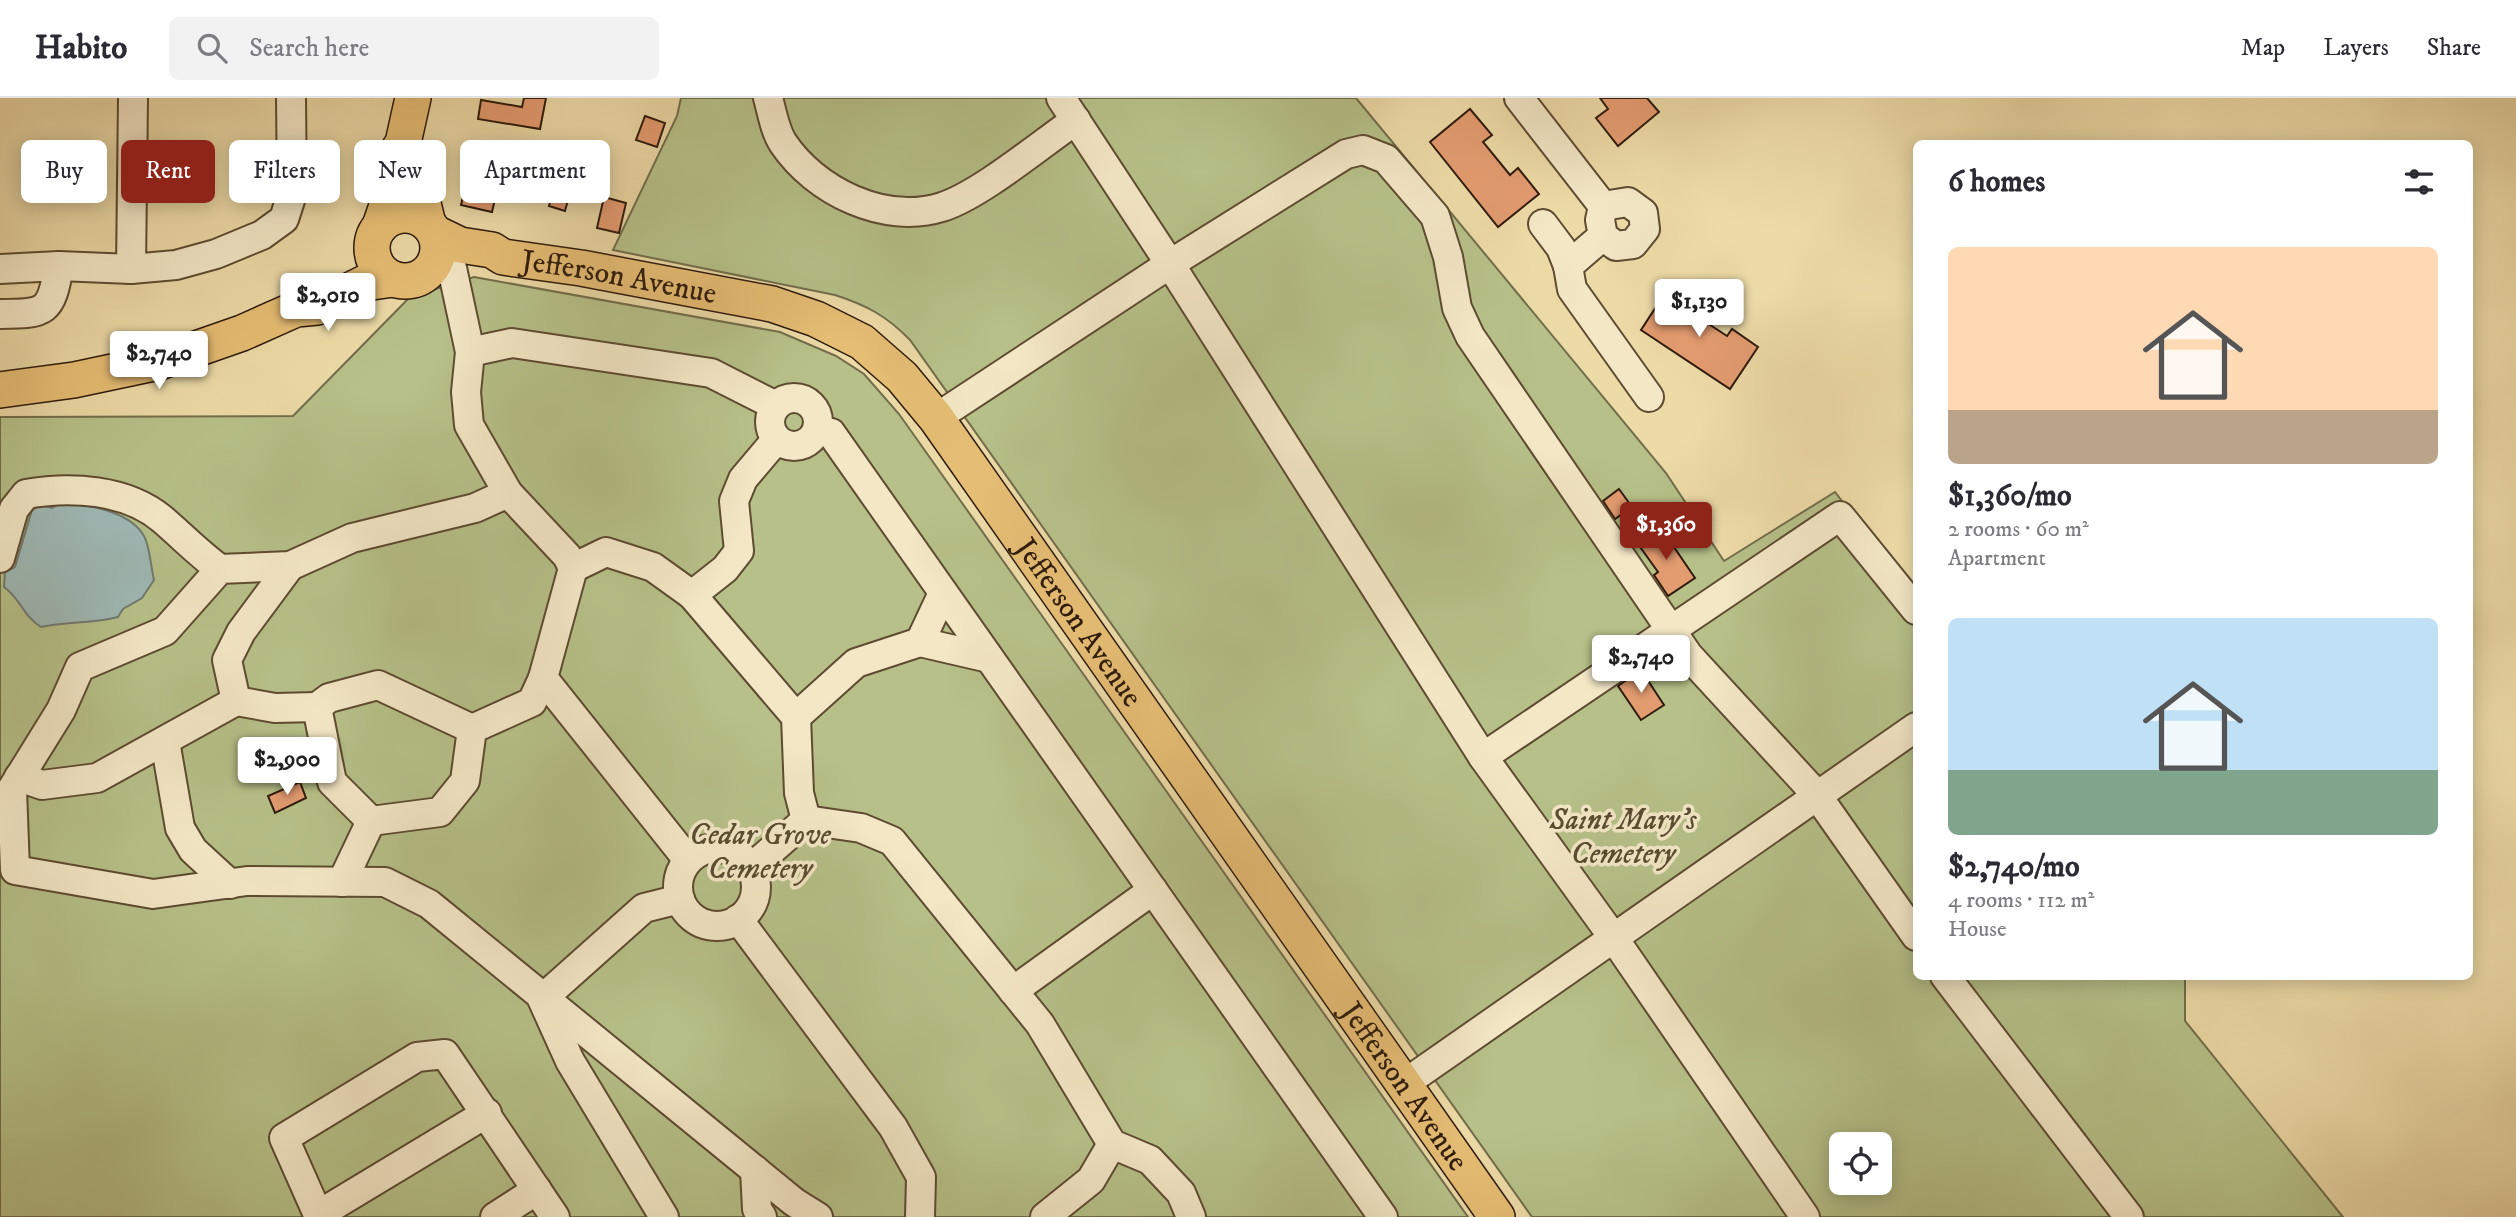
<!DOCTYPE html>
<html lang="en">
<head>
<meta charset="utf-8">
<style>
	:root { --surface:#fff; --page:#f2f2f3; --text:#2b2b33; --muted:#7c7c81; --line:#e1e1e2; --accent:#8f2418 }
	body { margin:0; font-family:"IM FELL DW Pica",serif; background:var(--page); color:var(--text); height:100vh; display:flex; flex-direction:column; font-size:26px; white-space:nowrap }
	* { box-sizing:border-box; margin:0 }
	p { font-size:23px; color:var(--muted) }
	.icon { flex:none; width:38px; height:38px; fill:none; stroke:currentColor; stroke-width:2; stroke-linecap:round; stroke-linejoin:round }
	.map { position:relative; flex:1; overflow:hidden }
	.side { position:absolute; left:1913px; top:42px; width:560px; height:840px; display:flex; flex-direction:column; background:var(--surface); border-radius:10px; box-shadow:0 4px 18px #0003 }
	.side>* { flex:none }
	.hud { position:absolute; left:21px; top:42px; width:665px; height:63px; display:flex; gap:14px }
	.fabs { position:absolute; left:1829px; top:1034px; display:grid; gap:14px }
	.fabs a { display:grid; place-items:center; width:63px; height:63px; border-radius:10px; background:var(--surface); box-shadow:0 4px 18px #0003; font-size:35px }
	.price { position:absolute; translate:-50% -60px; padding:0 16px; border-radius:7px; background:#fff; color:#222; font-size:23px; line-height:46px; filter:drop-shadow(0 2px 4px #0008) }
	.price::after { content:''; position:absolute; left:50%; top:42px; width:21px; height:16px; margin-left:-10px; background:inherit; clip-path:polygon(0 0,100% 0,50% 100%) }
	.price.selected { background:var(--accent); color:#fff }
	ul { padding:0; list-style:none }
	li { display:grid; align-content:center; gap:14px; height:371px; padding:0 35px }
	li span { display:grid; place-items:center; height:217px; border-radius:10px; color:#555 }
	li>.icon { margin-inline-start:auto }
	span .icon { width:126px; height:126px; fill:#fffc; stroke-width:1 }
	li b { font-size:30px }
	h2 { display:flex; justify-content:space-between; align-items:center; height:84px; padding:0 35px; font-size:30px }
	.pill { padding:0 24px; border-radius:10px; background:var(--surface); box-shadow:0 4px 18px #0003; font-size:24px; line-height:63px }
	.pill.selected { background:var(--accent); color:#fff }
	header { display:flex; align-items:center; gap:42px; box-sizing:border-box; height:98px; padding:0 35px; background:var(--surface); border-bottom:2px solid var(--line) }
	header strong { font-size:33px }
	nav { display:flex; gap:38px; margin-inline-start:auto; font-size:24px }
	.search { width:490px; height:63px; background:var(--page); display:flex; align-items:center; gap:18px; box-sizing:border-box; padding:0 24px; border-radius:10px; color:var(--muted); font-size:26px }
	.map>svg:first-child { display:block }
	.green { fill:#b6c088; stroke:#726e49; stroke-width:2; fill-rule:evenodd }
	.water { fill:#9eb8b4; stroke:#727970; stroke-width:2 }
	.building { fill:#e39b70; stroke:#2f1b0a; stroke-width:2 }
	.lines { fill:none; stroke-linecap:round; stroke-linejoin:round }
	.minor-casing { stroke:#5e4b31; stroke-width:32 }
	.major-casing { stroke:#2f1b0a; stroke-width:38 }
	.minor { stroke:#f3e7c6; stroke-width:28 }
	.major { stroke:#e6bd74; stroke-width:35 }
	.labels { text-anchor:middle; stroke-width:7; stroke-linejoin:round; paint-order:stroke }
	.street-label { font-size:30px; fill:#2f1b0a; stroke:#f3e7c6 }
	.park-label { font-size:30px; font-style:italic; fill:#584d30; stroke:#f3e7c6 }
</style>
</head>
<body>
<header>
<strong>Habito</strong>
<div class="search"><svg class="icon" aria-label="search" viewBox="0 0 24 24"><circle cx="10" cy="10" r="6"/><path d="M15 15l6 6"/></svg>Search here</div>
<nav><a>Map</a><a>Layers</a><a>Share</a></nav>
</header>
<div class="map">
<svg width="2516" height="1119" viewBox="0 0 2516 1119">
	<rect width="100%" height="100%" fill="#ecdaa7"/>
	<filter id="stains"><feTurbulence type="fractalNoise" baseFrequency=".00286" numOctaves="4"/><feColorMatrix values="0 0 0 0 .2 0 0 0 0 .09 0 0 0 0 .02 0 0 0 .5 -.17"/></filter>
	<radialGradient id="worn" r=".72"><stop offset=".6" stop-color="#630" stop-opacity="0"/><stop offset="1" stop-color="#630" stop-opacity=".3"/></radialGradient>
	<g class="green">
		<path d="M681 0H1356L1666 375 1724 463 1835 394 1916 499V878L2185 879V923L2343 1119H1532L910 242C887 218 866 207 835 197L613 152 677 18ZM1841 1046H1880V1085H1841Z"/>
		<path d="M474 179 780 234 836 258 864 276 899 316 1468 1119H0V319L293 318 410 199Z"/>
	</g>
	<path class="water" d="M63 404C88 407 130 413 144 438 150 449 151 470 154 482L142 500 123 511 118 519C92 526 67 523 41 529 22 517 21 501 4 489L5 474 15 469 32 412 41 407 52 410Z"/>
	<g class="building">
		<path d="M524 0H546L540 31 478 21 481 2 522 9Z"/>
		<path d="M1600 0H1647L1659 14 1618 48 1596 20 1608 11Z"/>
		<path d="M1470 11 1492 37 1483 44 1510 77 1518 70 1539 96 1498 129 1430 44Z"/>
		<path d="M645 18 665 25 657 49 636 42Z"/>
		<path d="M558 75 574 80 565 113 549 108Z"/>
		<path d="M481 84 498 88 492 114 461 107 466 86 480 89Z"/>
		<path d="M604 99 626 105 619 135 597 130Z"/>
		<path d="M1669 189 1697 207 1692 215 1727 238 1732 231 1758 249 1730 291 1641 232Z"/>
		<path d="M1619 391 1632 409 1615 421 1603 403Z"/>
		<path d="M1661 430 1695 480 1668 498 1654 477 1658 474 1638 446Z"/>
		<path d="M1641 572 1664 607 1641 622 1618 588Z"/>
		<path d="M300 684 306 700 275 715 268 698Z"/>
	</g>
	<g class="lines">
		<g class="minor-casing">
			<g id="minor">
				<path d="M768 0C772 14 775 33 783 45 815 93 884 127 942 109 980 97 1041 46 1076 22"/>
				<path d="M1061 0 1170 166 1346 56 1363 52 1386 61 1435 118 1448 159 1457 210 1470 238 1688 557 1816 696 1916 838"/>
				<path d="M1519 0 1603 108 1600 122 1603 138 1616 148 1633 146 1645 131 1643 115 1628 104 1603 108"/>
				<path d="M1543 126 1561 150 1568 168"/>
				<path d="M1603 138 1568 168 1572 191 1649 299"/>
				<path d="M452 170 470 254 466 294 469 327 508 395"/>
				<path d="M0 171 59 168 131 171 176 167 216 156 262 137 284 121 292 96 291 0"/>
				<path d="M131 171 133 0"/>
				<path d="M0 216C47 216 51 214 59 168"/>
				<path d="M470 254 512 245 711 275 776 308"/>
				<circle cx="794" cy="324" r="24"/>
				<path d="M936 320 1170 166 1483 659 1613 839 1805 1119"/>
				<path d="M817 332 831 335 1383 1119"/>
				<path d="M0 460 14 411 26 396C70 388 126 391 162 421 182 438 199 456 220 471"/>
				<path d="M290 468 241 534 227 562 236 603 275 610 317 609"/>
				<path d="M573 470 606 454 653 469 692 497 725 471 739 453 734 403 743 381 776 342"/>
				<path d="M692 497 796 619 799 695 806 722"/>
				<path d="M920 544 943 495"/>
				<path d="M796 619 856 565 920 544 989 560"/>
				<path d="M472 631 378 587 329 600 317 609 332 684 371 723 440 714 465 683 472 631 532 604 543 580"/>
				<path d="M165 643 180 730 193 752 230 786"/>
				<path d="M1483 659 1840 418 1916 512"/>
				<path d="M19 679 42 687 97 680 236 603"/>
				<circle cx="717" cy="789" r="39"/>
				<path d="M688 762 543 580 573 470 567 458 508 395 475 410 352 440 290 468 220 471 165 533 80 569 61 612 12 691 15 772 153 796 247 783 385 784 429 806 794 1104 818 1119"/>
				<path d="M751 770 806 722 861 730 892 743 1040 926 1112 1046 1150 1062 1181 1095 1191 1119"/>
				<path d="M342 784 371 723"/>
				<path d="M738 821 893 1029 921 1079 920 1119"/>
				<path d="M1945 878 2129 1119"/>
				<path d="M1013 893 1153 792"/>
				<path d="M1404 986 1916 629"/>
				<path d="M755 1072 757 1111 762 1119"/>
				<path d="M318 1117 487 1015"/>
				<path d="M319 1119 284 1040 417 959 445 956 555 1119"/>
				<path d="M495 1119 537 1092"/>
				<path d="M664 1119 570 963 542 901 644 810 680 801"/>
				<path d="M1045 1119 1091 1082 1112 1046"/>
			</g>
		</g>
		<g class="major-casing">
			<g id="major">
				<path d="M403 45 412 61 428 126"/>
				<circle cx="405" cy="150" r="33"/>
				<path d="M380 128 388 105 392 62 403 45 413 0"/>
				<path id="s1" d="M435 135 460 147 492 152 503 159 581 170 772 206 816 221 862 244 902 279 936 320 1497 1119"/>
				<path d="M0 292 74 282 159 264 242 235 296 211 317 209 365 185 393 181"/>
			</g>
		</g>
		<use href="#minor" class="minor"/>
		<use href="#major" class="major"/>
	</g>
	<g class="labels">
		<g class="street-label">
			<text dy="10" stroke="none"><textPath href="#s1" startOffset="191">Jefferson Avenue</textPath></text>
			<text dy="10" stroke="none"><textPath href="#s1" startOffset="800">Jefferson Avenue</textPath></text>
			<text dy="10" stroke="none"><textPath href="#s1" startOffset="1367">Jefferson Avenue</textPath></text>
		</g>
		<g class="park-label">
			<text x="1623" y="731">Saint Mary's<tspan x="1623" dy="34">Cemetery</tspan></text>
			<text x="760" y="746">Cedar Grove<tspan x="760" dy="34">Cemetery</tspan></text>
		</g>
	</g>
	<rect width="100%" height="100%" filter="url(#stains)"/>
	<rect width="100%" height="100%" fill="url(#worn)"/>
</svg>
<div class="fabs">
<a><svg class="icon" aria-label="locate" viewBox="0 0 24 24"><circle cx="12" cy="12" r="6"/><path d="M12 2v4M12 18v4M2 12h4M18 12h4"/></svg></a>
</div>
<b class="price" style="left:328px;top:235px">$2,010</b>
<b class="price" style="left:1699px;top:241px">$1,130</b>
<b class="price" style="left:159px;top:293px">$2,740</b>
<b class="price selected" style="left:1666px;top:464px">$1,360</b>
<b class="price" style="left:1641px;top:597px">$2,740</b>
<b class="price" style="left:287px;top:699px">$2,900</b>
<div class="hud">
<a class="pill">Buy</a>
<a class="pill selected">Rent</a>
<a class="pill">Filters</a>
<a class="pill">New</a>
<a class="pill">Apartment</a>
</div>
<section class="side">
<h2>6 homes<svg class="icon" aria-label="filters" viewBox="0 0 24 24"><path d="M4 7h16M4 17h16"/><circle cx="9" cy="7" r="2"/><circle cx="15" cy="17" r="2"/></svg></h2>
<ul>
<li><span style="background:linear-gradient(#ffd9b3 75%,#b9a48a 0)"><svg class="icon" aria-label="home" viewBox="0 0 24 24"><path d="M3 11l9-7 9 7M6 9v11h12V9"/></svg></span><div><b>$1,360/mo</b><p>2 rooms · 60 m²</p><p>Apartment</p></div></li>
<li><span style="background:linear-gradient(#bfe0f5 70%,#7fa58c 0)"><svg class="icon" aria-label="home" viewBox="0 0 24 24"><path d="M3 11l9-7 9 7M6 9v11h12V9"/></svg></span><div><b>$2,740/mo</b><p>4 rooms · 112 m²</p><p>House</p></div></li>
</ul>
</section>
</div>
</body>
</html>
